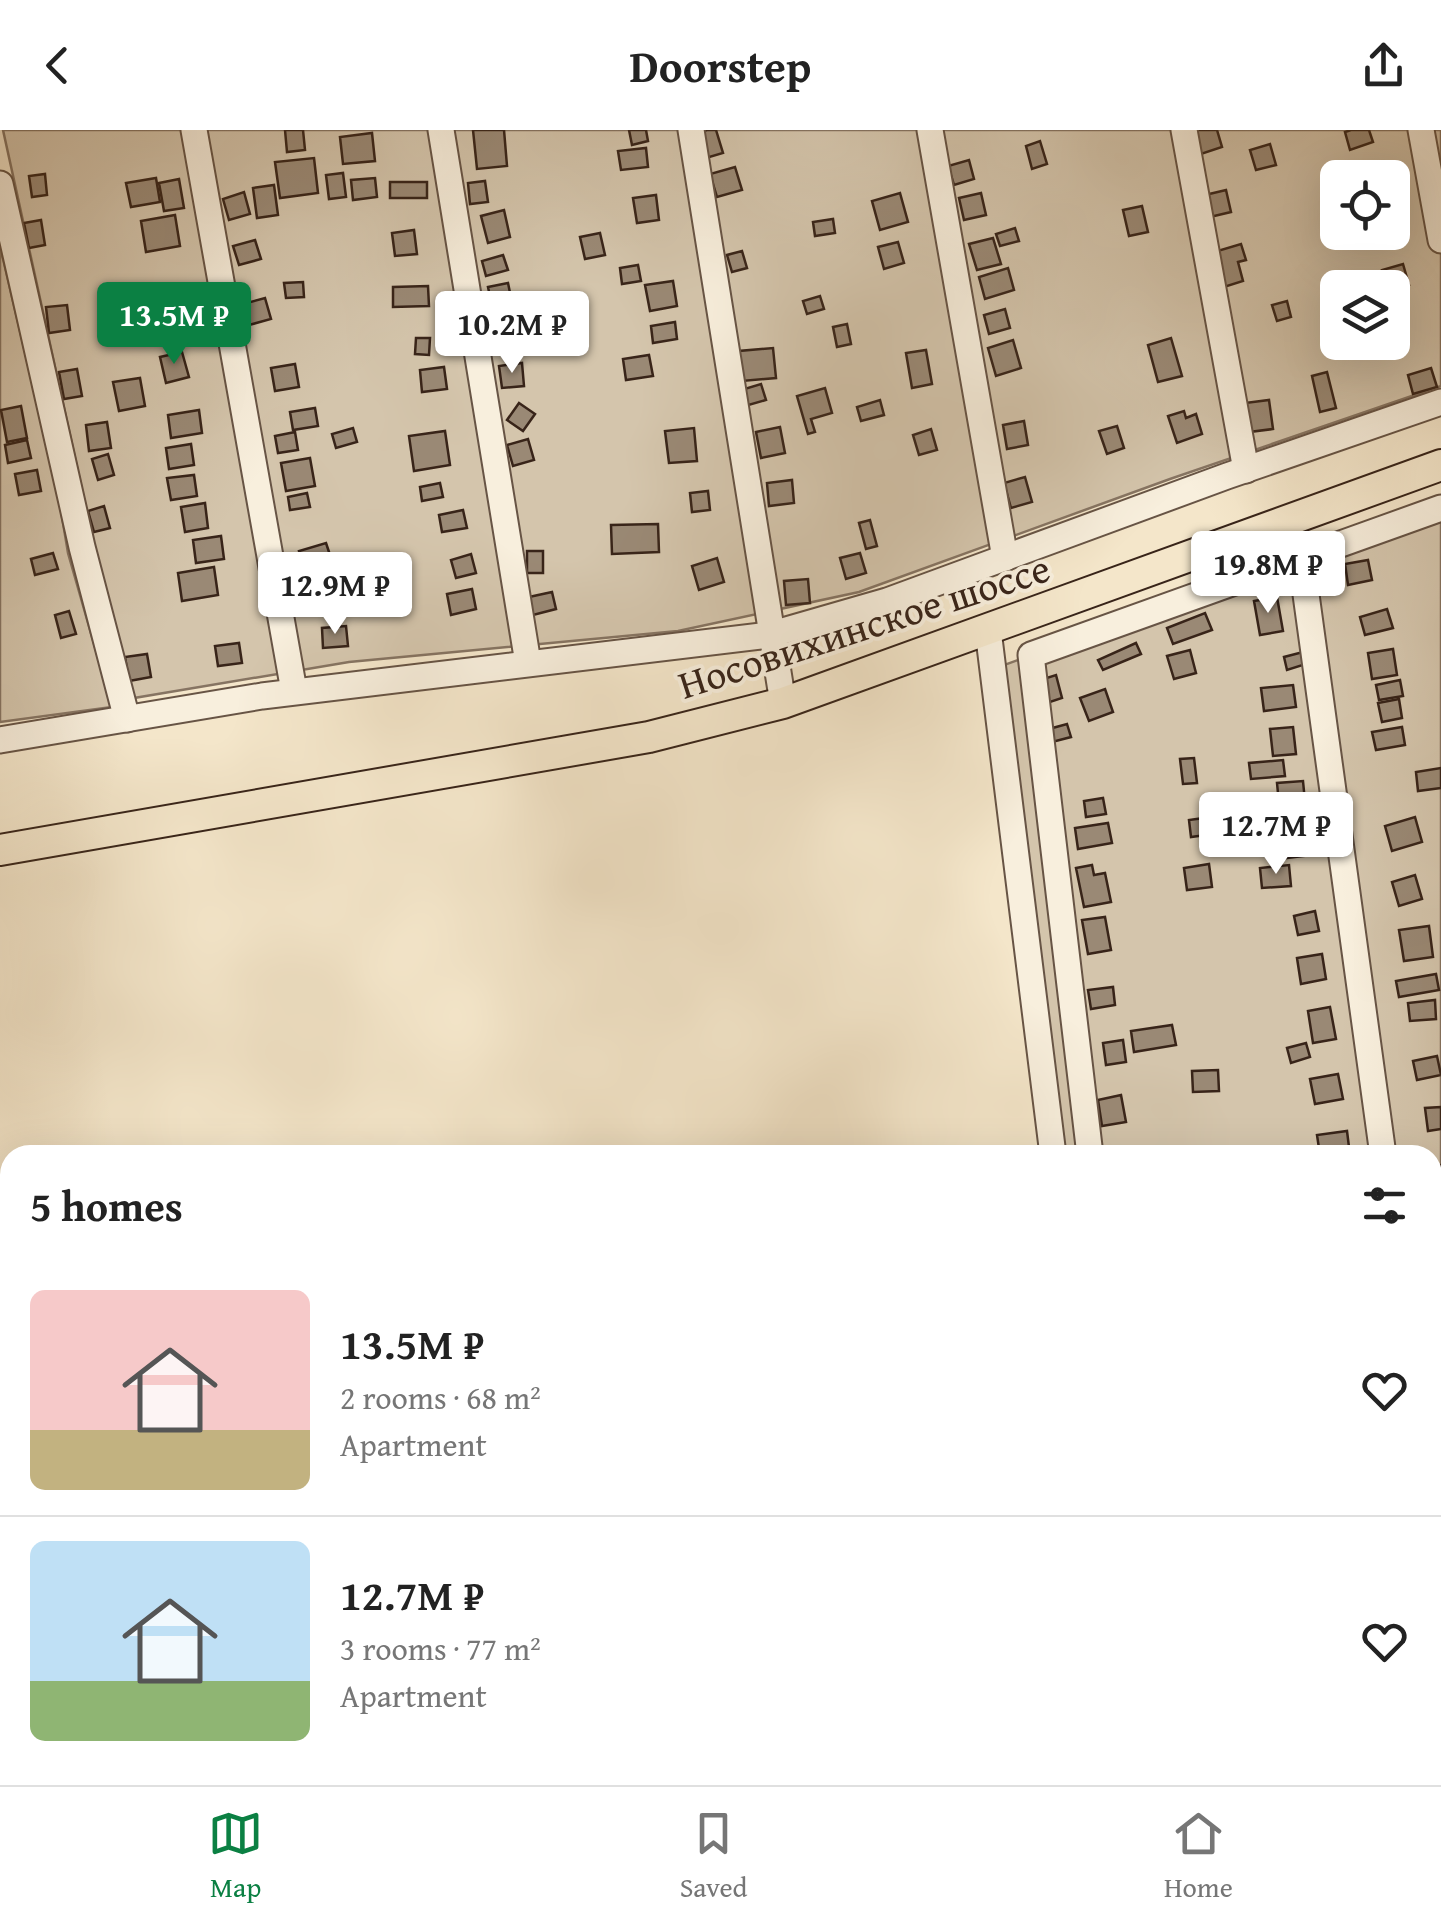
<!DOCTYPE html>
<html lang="en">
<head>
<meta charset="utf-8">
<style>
	:root { --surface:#fff; --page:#f6f6f6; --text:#222; --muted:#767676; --line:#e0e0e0; --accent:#0b8043 }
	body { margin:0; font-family:"Gentium Book Plus",serif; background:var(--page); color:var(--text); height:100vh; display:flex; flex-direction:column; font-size:38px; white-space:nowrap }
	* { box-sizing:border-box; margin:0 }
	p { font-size:32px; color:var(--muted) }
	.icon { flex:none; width:55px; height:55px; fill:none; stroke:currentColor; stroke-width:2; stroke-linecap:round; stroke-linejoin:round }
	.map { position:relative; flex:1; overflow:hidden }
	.panel { position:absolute; left:0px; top:1015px; width:1442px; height:640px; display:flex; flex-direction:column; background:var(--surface); border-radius:30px 30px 0 0; box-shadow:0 10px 40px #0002 }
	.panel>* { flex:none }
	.fabs { position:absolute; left:1320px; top:30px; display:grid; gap:20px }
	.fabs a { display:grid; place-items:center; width:90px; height:90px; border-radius:15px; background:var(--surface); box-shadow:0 10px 40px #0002; font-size:50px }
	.price { position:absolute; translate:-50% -85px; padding:0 22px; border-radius:10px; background:#fff; color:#222; font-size:32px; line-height:65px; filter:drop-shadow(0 2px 5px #0008) }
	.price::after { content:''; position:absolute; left:50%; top:60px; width:30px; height:22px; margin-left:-15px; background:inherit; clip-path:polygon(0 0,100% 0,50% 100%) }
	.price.selected { background:var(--accent); color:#fff }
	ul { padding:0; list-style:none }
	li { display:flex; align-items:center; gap:30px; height:250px; padding:0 30px }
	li+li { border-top:2px solid var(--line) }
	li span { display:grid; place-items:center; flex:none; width:280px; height:200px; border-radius:15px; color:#555 }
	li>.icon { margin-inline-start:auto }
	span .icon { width:120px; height:120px; fill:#fffc; stroke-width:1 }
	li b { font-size:42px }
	h2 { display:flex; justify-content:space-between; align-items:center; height:120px; padding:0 30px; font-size:42px }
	header { display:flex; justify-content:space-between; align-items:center; height:130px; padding:0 30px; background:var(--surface); font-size:45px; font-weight:600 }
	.menu { display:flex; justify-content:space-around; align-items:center; height:140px; border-top:2px solid var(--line); background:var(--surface); font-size:28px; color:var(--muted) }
	.menu a { display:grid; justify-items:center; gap:5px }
	.menu .selected { color:var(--accent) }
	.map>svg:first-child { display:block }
	.green { fill:#d4c5ac; stroke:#867462; stroke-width:2.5; fill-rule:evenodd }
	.building { fill:#9a8975; stroke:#382419; stroke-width:2.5 }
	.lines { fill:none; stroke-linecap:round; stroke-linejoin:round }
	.minor-casing { stroke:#675445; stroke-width:29 }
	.major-casing { stroke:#382419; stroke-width:34 }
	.minor { stroke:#f8efdd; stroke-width:25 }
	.major { stroke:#f4e6ca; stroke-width:30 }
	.labels { text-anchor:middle; stroke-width:8; stroke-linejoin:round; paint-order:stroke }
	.street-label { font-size:40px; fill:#382419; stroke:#f8efdd }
</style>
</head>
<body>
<header><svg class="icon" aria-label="back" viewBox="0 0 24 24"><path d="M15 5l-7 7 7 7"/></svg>Doorstep<svg class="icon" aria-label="share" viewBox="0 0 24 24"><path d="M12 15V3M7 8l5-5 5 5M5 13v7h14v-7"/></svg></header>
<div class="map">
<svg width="1441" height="1655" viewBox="0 0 1441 1655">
	<rect width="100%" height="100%" fill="#f4e6ca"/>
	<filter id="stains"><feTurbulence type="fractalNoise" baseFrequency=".002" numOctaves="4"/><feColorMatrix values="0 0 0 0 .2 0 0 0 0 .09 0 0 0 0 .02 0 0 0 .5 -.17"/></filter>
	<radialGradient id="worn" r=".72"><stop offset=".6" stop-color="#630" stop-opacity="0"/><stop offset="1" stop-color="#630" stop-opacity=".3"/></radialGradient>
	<g class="green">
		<path d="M3 0H1441V256L1170 349 859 462 678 501 349 532 128 569ZM1338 48H1392V102H1338ZM1338 158H1392V212H1338Z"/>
		<path d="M0 116 58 363 68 423 112 577 0 592Z"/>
		<path d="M1441 378V1655H1130L1129 1645H1432V1025H1053L993 539Z"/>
	</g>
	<g class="building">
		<path d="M285 0H303L305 20 287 22Z"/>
		<path d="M473 0H504L507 36 477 39Z"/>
		<path d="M629 0H646L648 11 632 15Z"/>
		<path d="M707 0H716L723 23 706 28 698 3Z"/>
		<path d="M1194 0H1217L1222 17 1201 24Z"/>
		<path d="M1351 0H1369L1373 12 1350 20 1345 2Z"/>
		<path d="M372 3 375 31 343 34 340 7Z"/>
		<path d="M1040 11 1047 34 1032 39 1026 16Z"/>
		<path d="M1270 14 1276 35 1256 40 1250 20Z"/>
		<path d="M646 18 648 37 621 40 618 21Z"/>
		<path d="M314 28 318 63 280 68 275 32Z"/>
		<path d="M969 30 974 49 954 55 948 36Z"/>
		<path d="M735 37 742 60 717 67 710 44Z"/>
		<path d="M343 43 346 67 329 69 326 45Z"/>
		<path d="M45 44 47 65 32 67 29 46Z"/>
		<path d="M156 48 160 72 131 77 126 53Z"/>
		<path d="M375 48 377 67 353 70 351 50Z"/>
		<path d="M179 49 184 78 164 81 159 53Z"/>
		<path d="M485 51 488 72 470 74 468 53Z"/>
		<rect x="390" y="52" width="37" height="16"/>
		<path d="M274 55 278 85 257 88 253 58Z"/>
		<path d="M1226 60 1231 82 1210 87 1205 65Z"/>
		<path d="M244 62 250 84 229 90 223 69Z"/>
		<path d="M900 63 908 92 880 100 872 71Z"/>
		<path d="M981 63 986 85 964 90 959 68Z"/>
		<path d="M656 65 659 90 637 93 633 68Z"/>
		<path d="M1142 76 1148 102 1129 106 1123 80Z"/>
		<path d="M504 80 510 107 488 113 481 86Z"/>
		<path d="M175 85 180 116 146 122 141 91Z"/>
		<path d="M833 89 835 103 815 106 813 92Z"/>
		<path d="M41 90 45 115 29 118 24 93Z"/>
		<path d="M1015 98 1019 111 1000 116 996 104Z"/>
		<path d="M414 100 417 124 395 126 392 103Z"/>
		<path d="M600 103 605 125 585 129 580 107Z"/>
		<path d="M993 108 1001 134 977 140 969 114Z"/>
		<path d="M255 110 261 129 239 135 233 116Z"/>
		<path d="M898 112 904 133 884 139 878 117Z"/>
		<path d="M1241 114 1246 130 1238 132 1243 151 1224 157 1214 122Z"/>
		<path d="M742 121 747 138 732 142 727 125Z"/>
		<path d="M503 125 508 140 486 146 482 131Z"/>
		<path d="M1403 134 1409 155 1392 160 1387 158 1382 140Z"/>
		<path d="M638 135 641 151 622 154 620 138Z"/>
		<path d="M1008 138 1014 160 985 169 979 147Z"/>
		<path d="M673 151 677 176 650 181 645 155Z"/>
		<path d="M303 152 304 167 286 168 284 153Z"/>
		<path d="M508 153 513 177 493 181 488 157Z"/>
		<path d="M428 156 429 176 393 177V157Z"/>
		<path d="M174 157 179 180 156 185 150 163Z"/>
		<path d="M820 166 824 179 807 184 803 171Z"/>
		<path d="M265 168 271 189 249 195 243 174Z"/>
		<path d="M1287 171 1291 187 1277 191 1272 175Z"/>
		<path d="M67 175 70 200 49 203 46 177Z"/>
		<path d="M1005 179 1010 198 989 204 984 185Z"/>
		<path d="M675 192 677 209 653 213 651 196Z"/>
		<path d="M177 193 179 206 160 208 158 196Z"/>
		<path d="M847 194 851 214 837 217 833 197Z"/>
		<path d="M416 208H430L429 225 415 224Z"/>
		<path d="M1171 208 1182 246 1158 252 1148 215Z"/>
		<path d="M1013 210 1021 238 996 246 988 218Z"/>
		<path d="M773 218 776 248 742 251 739 221Z"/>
		<path d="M926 220 932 254 912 258 906 223Z"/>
		<path d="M182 222 189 247 166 253 160 227Z"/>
		<path d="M649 225 653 246 626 250 623 229Z"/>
		<path d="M522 233 524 256 502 258 499 236Z"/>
		<path d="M295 234 299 257 275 261 271 238Z"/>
		<path d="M444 237 447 259 422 262 420 240Z"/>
		<path d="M1431 238 1437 257 1413 264 1408 245Z"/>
		<path d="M77 239 82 266 64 269 59 242Z"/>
		<path d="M1327 242 1336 278 1320 282 1312 246Z"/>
		<path d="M140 248 145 276 119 281 113 252Z"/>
		<path d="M761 254 766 270 745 276 741 260Z"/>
		<path d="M825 258 832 283 811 289 815 302 808 304 797 266Z"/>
		<path d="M880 270 884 285 861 291 857 277Z"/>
		<path d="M1269 270 1273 299 1249 302 1245 273Z"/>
		<path d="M519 273 535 284 523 301 507 290Z"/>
		<path d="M21 276 27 308 7 312 1 280Z"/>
		<path d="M315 278 318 296 293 300 290 282Z"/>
		<path d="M199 280 202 303 171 308 168 285Z"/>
		<path d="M1184 281 1186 288 1196 284 1202 304 1177 313 1168 286Z"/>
		<path d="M1024 291 1028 315 1007 319 1003 295Z"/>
		<path d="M107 292 111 318 89 321 86 295Z"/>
		<path d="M1117 296 1124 318 1107 324 1099 301Z"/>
		<path d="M780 297 785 323 761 328 756 302Z"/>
		<path d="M353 298 357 312 336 318 332 304Z"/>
		<path d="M694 298 697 331 669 333 665 301Z"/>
		<path d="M931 299 937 320 919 325 913 305Z"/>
		<path d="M445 301 450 335 414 341 409 306Z"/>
		<path d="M295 302 298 320 278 323 275 306Z"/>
		<path d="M528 309 534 330 513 336 507 315Z"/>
		<path d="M27 310 31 328 8 333 5 315Z"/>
		<path d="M191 314 194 335 169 339 166 318Z"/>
		<path d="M108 324 114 345 98 350 92 329Z"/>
		<path d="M310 328 315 356 286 361 281 333Z"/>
		<path d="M37 340 41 361 19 365 15 344Z"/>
		<path d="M194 345 197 366 171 370 167 348Z"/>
		<path d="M1025 347 1032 372 1011 378 1004 353Z"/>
		<path d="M792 350 794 373 769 376 767 353Z"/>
		<path d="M440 353 443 367 422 371 420 357Z"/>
		<path d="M708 361 710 380 692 382 690 363Z"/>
		<path d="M307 363 310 377 290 380 288 367Z"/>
		<path d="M205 373 208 398 185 402 181 377Z"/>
		<path d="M104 376 110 398 94 402 88 381Z"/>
		<path d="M463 380 467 398 442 402 439 385Z"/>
		<path d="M870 390 877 416 866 419 859 393Z"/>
		<path d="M658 394 659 422 612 424 611 395Z"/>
		<path d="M221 406 224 429 196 433 193 410Z"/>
		<path d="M326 413 334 437 321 441 324 449 309 454 299 421Z"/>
		<rect x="527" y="421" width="16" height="22"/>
		<path d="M53 423 58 439 35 445 31 429Z"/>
		<path d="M860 423 866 443 846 449 840 428Z"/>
		<path d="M471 424 476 443 456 448 451 430Z"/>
		<path d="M717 428 724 452 699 460 692 436Z"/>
		<path d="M1368 430 1372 450 1348 455 1345 434Z"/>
		<path d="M214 437 218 465 182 471 178 443Z"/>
		<path d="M808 449 810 473 786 475 784 451Z"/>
		<path d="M320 458 321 471 305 472 304 459Z"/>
		<path d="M472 459 476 479 451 485 447 464Z"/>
		<path d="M552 462 556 479 533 485 529 467Z"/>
		<path d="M1277 467 1283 501 1260 505 1254 471Z"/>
		<path d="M1387 479 1393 498 1365 505 1360 487Z"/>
		<path d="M69 481 76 504 61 508 55 485Z"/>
		<path d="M1205 483 1212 500 1173 514 1167 498Z"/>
		<path d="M346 496 348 516 323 518 322 498Z"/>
		<path d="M239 513 242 533 218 536 215 516Z"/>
		<path d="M1136 513 1141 524 1103 540 1098 530Z"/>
		<path d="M1393 519 1397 545 1372 549 1368 523Z"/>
		<path d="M1190 520 1196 543 1174 549 1167 526Z"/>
		<path d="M1303 522 1306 534 1287 540 1284 527Z"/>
		<path d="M147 524 151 547 129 551 125 527Z"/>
		<path d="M1056 545 1062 568 1044 574 1037 551Z"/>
		<path d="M1400 550 1403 566 1379 570 1376 555Z"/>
		<path d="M1293 555 1296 577 1264 581 1261 558Z"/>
		<path d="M1105 559 1113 582 1089 591 1080 568Z"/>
		<path d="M1399 569 1402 588 1382 592 1378 573Z"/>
		<path d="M1067 594 1071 607 1052 612 1049 599Z"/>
		<path d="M1293 597 1296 624 1273 626 1270 599Z"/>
		<path d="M1402 597 1405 615 1376 620 1372 602Z"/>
		<path d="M1194 628 1197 653 1183 654 1180 629Z"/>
		<path d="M1283 630 1285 646 1251 649 1249 633Z"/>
		<path d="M1441 638V658L1418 661 1416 642Z"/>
		<path d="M1303 651 1306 682 1280 684 1277 653Z"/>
		<path d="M1103 668 1106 684 1086 687 1084 671Z"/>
		<path d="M1301 687 1302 703 1275 705 1273 689Z"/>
		<path d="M1415 687 1422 712 1392 721 1385 696Z"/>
		<path d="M1204 688 1206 705 1191 707 1189 690Z"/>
		<path d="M1108 693 1112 713 1078 719 1075 698Z"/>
		<path d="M1303 707 1304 726 1278 729 1276 709Z"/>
		<path d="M1209 734 1212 757 1187 760 1184 738Z"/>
		<path d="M1092 735 1094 745 1105 743 1111 772 1084 777 1076 738Z"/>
		<path d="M1289 735 1291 756 1262 758 1260 738Z"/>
		<path d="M1415 745 1422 769 1399 776 1392 752Z"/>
		<path d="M1315 781 1319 801 1298 805 1294 786Z"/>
		<path d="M1105 787 1111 820 1088 824 1082 790Z"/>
		<path d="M1429 796 1433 827 1404 831 1399 800Z"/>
		<path d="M1322 824 1326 849 1301 854 1297 828Z"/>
		<path d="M1436 844 1439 860 1399 867 1396 851Z"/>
		<path d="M1113 857 1115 875 1091 879 1088 860Z"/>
		<path d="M1435 870 1436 889 1410 891 1408 873Z"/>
		<path d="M1330 877 1336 909 1313 913 1308 881Z"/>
		<path d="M1172 895 1176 915 1134 922 1131 901Z"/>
		<path d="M1123 910 1126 932 1106 935 1103 913Z"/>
		<path d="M1306 913 1310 927 1291 933 1287 918Z"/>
		<path d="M1437 926 1441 945 1417 950 1413 931Z"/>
		<path d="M1218 940 1219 961 1193 962 1192 941Z"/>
		<path d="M1338 944 1343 969 1315 974 1310 949Z"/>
		<path d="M1121 965 1126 992 1102 996 1098 970Z"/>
		<path d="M1441 977V999L1428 1001 1425 978Z"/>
		<path d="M1347 1001 1350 1025H1320L1317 1005Z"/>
		<path d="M1441 1035V1061L1434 1062 1432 1036Z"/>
		<path d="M1441 1599V1632L1432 1633V1600Z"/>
		<path d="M1306 1645 1307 1655H1285L1284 1646Z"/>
		<path d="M1387 1647 1388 1655H1354V1651Z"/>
	</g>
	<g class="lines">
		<g class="minor-casing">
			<g id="minor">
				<path d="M194 0 294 561"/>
				<path d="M441 0 528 533"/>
				<path d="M691 0 783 573"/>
				<path d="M930 0 1005 428"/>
				<path d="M1184 0 1246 340"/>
				<path d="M1421 0 1441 110"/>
				<path d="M0 54 82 417 127 589"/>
				<path d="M1301 428 1383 1025"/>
				<path d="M988 500 1053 1025"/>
				<path d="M0 610 262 566 769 505 887 471 1227 346 1441 272"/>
				<path d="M1090 1025 1031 525 1441 378"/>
				<path d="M1432 1390 1438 1426"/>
				<path d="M1432 1471 1441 1470"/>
				<path d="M1129 1645 1130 1655"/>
			</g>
		</g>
		<g class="major-casing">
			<path id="major" d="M0 720 649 607 783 573 1441 335"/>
		</g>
		<use href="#minor" class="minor"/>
		<use href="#major" class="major"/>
	</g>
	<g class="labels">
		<g class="street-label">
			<text transform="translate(864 496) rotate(-18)" y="14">Носовихинское шоссе</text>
		</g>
	</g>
	<rect width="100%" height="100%" filter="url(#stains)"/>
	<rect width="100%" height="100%" fill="url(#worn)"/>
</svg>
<div class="fabs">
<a><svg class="icon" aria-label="locate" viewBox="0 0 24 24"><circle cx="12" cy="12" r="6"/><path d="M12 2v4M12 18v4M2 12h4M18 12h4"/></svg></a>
<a><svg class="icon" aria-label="layers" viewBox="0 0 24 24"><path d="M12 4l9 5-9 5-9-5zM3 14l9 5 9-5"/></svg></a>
</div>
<b class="price selected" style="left:174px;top:237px">13.5M ₽</b>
<b class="price" style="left:512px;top:246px">10.2M ₽</b>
<b class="price" style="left:1268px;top:486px">19.8M ₽</b>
<b class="price" style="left:335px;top:507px">12.9M ₽</b>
<b class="price" style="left:1276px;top:747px">12.7M ₽</b>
<section class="panel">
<h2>5 homes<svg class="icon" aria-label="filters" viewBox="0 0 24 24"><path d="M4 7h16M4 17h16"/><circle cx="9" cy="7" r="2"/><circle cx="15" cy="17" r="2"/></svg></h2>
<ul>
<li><span style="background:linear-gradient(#f6c9c9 70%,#c2b280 0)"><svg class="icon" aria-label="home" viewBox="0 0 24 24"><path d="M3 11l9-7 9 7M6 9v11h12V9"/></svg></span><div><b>13.5M ₽</b><p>2 rooms · 68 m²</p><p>Apartment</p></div><svg class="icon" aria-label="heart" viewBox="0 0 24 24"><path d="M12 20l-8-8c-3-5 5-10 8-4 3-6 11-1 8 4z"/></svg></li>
<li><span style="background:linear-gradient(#bfe0f5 70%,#8fb573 0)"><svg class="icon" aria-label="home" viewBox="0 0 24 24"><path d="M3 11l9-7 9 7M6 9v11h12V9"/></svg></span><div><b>12.7M ₽</b><p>3 rooms · 77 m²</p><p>Apartment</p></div><svg class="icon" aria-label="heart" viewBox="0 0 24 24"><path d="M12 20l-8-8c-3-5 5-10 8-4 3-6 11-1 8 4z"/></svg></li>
</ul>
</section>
</div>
<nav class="menu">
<a class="selected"><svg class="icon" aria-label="map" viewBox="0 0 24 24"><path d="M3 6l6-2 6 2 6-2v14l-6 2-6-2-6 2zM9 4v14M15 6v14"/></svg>Map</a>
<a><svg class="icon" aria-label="saved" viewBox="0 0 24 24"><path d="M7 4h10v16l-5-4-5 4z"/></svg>Saved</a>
<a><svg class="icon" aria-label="home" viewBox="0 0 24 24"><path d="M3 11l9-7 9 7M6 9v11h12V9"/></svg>Home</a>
</nav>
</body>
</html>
